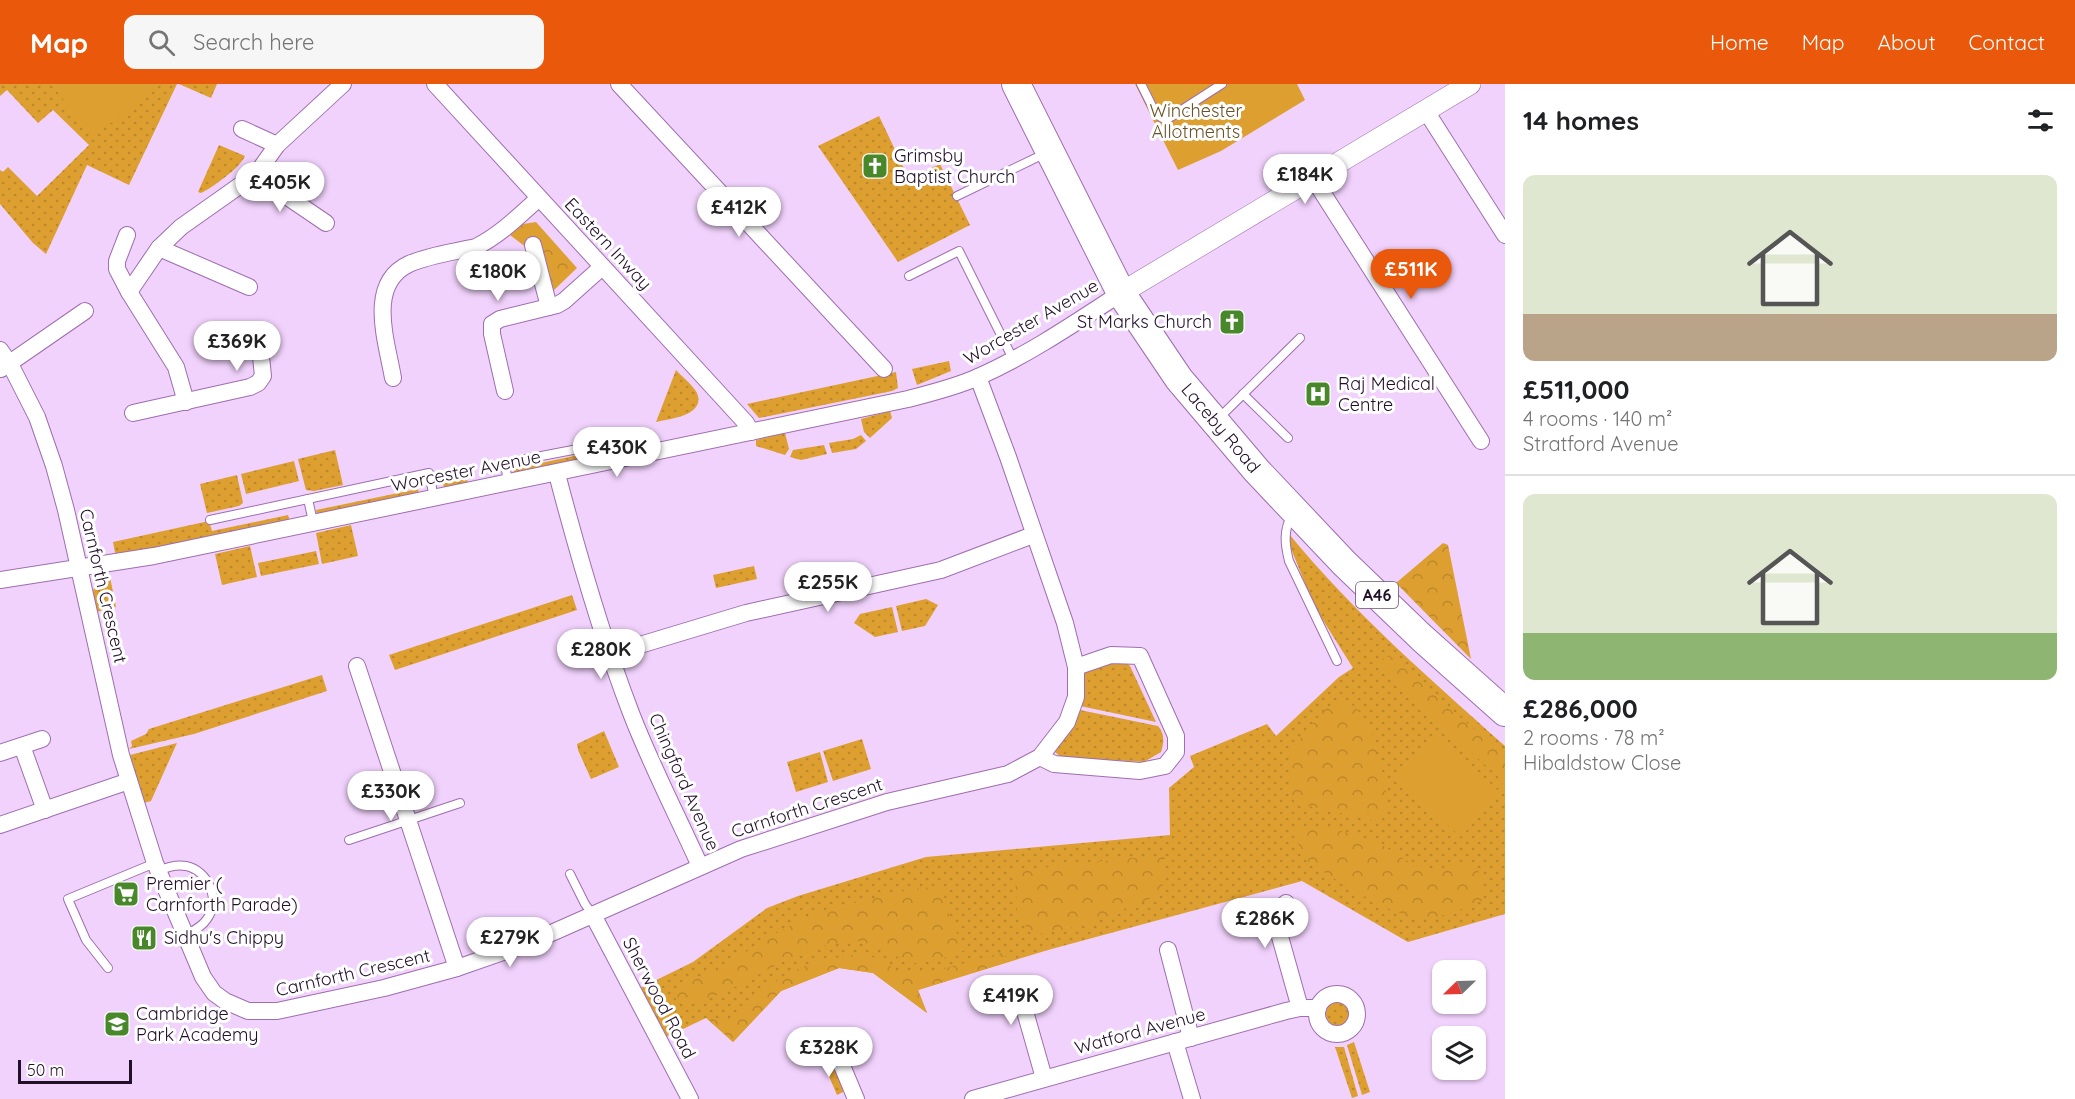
<!DOCTYPE html>
<html lang="en">
<head>
<meta charset="utf-8">
<style>
	:root { --surface:#fff; --page:#f6f6f6; --text:#202124; --muted:#757577; --line:#e0e0e0; --accent:#ea580c }
	body { margin:0; font-family:Quicksand,sans-serif; background:var(--page); color:var(--text); height:100vh; display:flex; flex-direction:column; font-size:22px; white-space:nowrap }
	* { box-sizing:border-box; margin:0 }
	p { font-size:20px; color:var(--muted) }
	.icon { flex:none; width:33px; height:33px; fill:none; stroke:currentColor; stroke-width:2; stroke-linecap:round; stroke-linejoin:round }
	.map { position:relative; flex:1; overflow:hidden }
	.details { display:flex; flex-direction:column; background:var(--surface); width:570px }
	.details>* { flex:none }
	.needle { width:39px; rotate:247deg }
	.controls { position:absolute; left:1432px; top:876px; display:grid; gap:12px }
	.controls a { display:grid; place-items:center; width:54px; height:54px; border-radius:12px; background:var(--surface); box-shadow:0 2px 4px #0004; font-size:30px }
	.scale { position:absolute; left:18px; bottom:15px; width:114px; box-sizing:border-box; padding-left:6px; border:3px solid #220f28; border-top:0; font-size:16px; line-height:21px; white-space:nowrap; color:#220f28; -webkit-text-stroke:4px #fff; paint-order:stroke }
	.price { position:absolute; translate:-50% -51px; padding:0 14px; border-radius:21px; background:#fff; color:#222; font-size:20px; line-height:39px; filter:drop-shadow(0 2px 3px #0008) }
	.price::after { content:''; position:absolute; left:50%; top:36px; width:18px; height:14px; margin-left:-9px; background:inherit; clip-path:polygon(0 0,100% 0,50% 100%) }
	.price.active { background:var(--accent); color:#fff }
	ul { padding:0; list-style:none }
	li { display:grid; align-content:center; gap:12px; height:318px; padding:0 18px }
	li+li { border-top:2px solid var(--line) }
	li span { display:grid; place-items:center; height:186px; border-radius:12px; color:#555 }
	li>.icon { margin-inline-start:auto }
	span .icon { width:108px; height:108px; fill:#fffc; stroke-width:1 }
	li b { font-size:26px }
	h2 { display:flex; justify-content:space-between; align-items:center; height:72px; padding:0 18px; font-size:26px }
	header { display:flex; align-items:center; gap:36px; box-sizing:border-box; height:84px; padding:0 30px; background:var(--accent); color:#fff }
	header strong { font-size:28px }
	nav { display:flex; gap:33px; margin-inline-start:auto; font-size:21px }
	.search { width:420px; height:54px; background:var(--page); display:flex; align-items:center; gap:15px; box-sizing:border-box; padding:0 21px; border-radius:12px; color:var(--muted); font-size:22px }
	main { display:flex; flex:1; min-height:0 }
	.map>svg:first-child { display:block }
	.grass { fill:url(#grass-dots) }
	.forest { fill:url(#forest-crowns) }
	.green { fill:#dd9f30 }
	.lines { fill:none; stroke-linecap:round; stroke-linejoin:round }
	.service-casing { stroke:#9e6eae; stroke-width:10 }
	.minor-casing { stroke:#9e6eae; stroke-width:18 }
	.tertiary-casing { stroke:#9e6eae; stroke-width:22 }
	.trunk-casing { stroke:#9e6eae; stroke-width:30 }
	.service { stroke:#fff; stroke-width:8 }
	.minor { stroke:#fff; stroke-width:16 }
	.tertiary { stroke:#fff; stroke-width:21 }
	.trunk { stroke:#fff; stroke-width:28 }
	.labels { text-anchor:middle; stroke-width:6; stroke-linejoin:round; paint-order:stroke }
	.shield { fill:#fff; stroke:#645768; stroke-width:1.5 }
	.shield-label { font-size:16px; font-weight:bold; fill:#220f28 }
	.park-label { font-size:18px; fill:#6b5126; stroke:#fff }
	.poi-label { font-size:18px; fill:#220f28; stroke:#fff; text-anchor:start }
	.street-label { font-size:18px; fill:#220f28; stroke:#fff }
</style>
</head>
<body>
<header>
<strong>Map</strong>
<div class="search"><svg class="icon" aria-label="search" viewBox="0 0 24 24"><circle cx="10" cy="10" r="6"/><path d="M15 15l6 6"/></svg>Search here</div>
<nav><a>Home</a><a>Map</a><a>About</a><a>Contact</a></nav>
</header>
<main>
<div class="map">
<svg width="1505" height="1015" viewBox="0 0 1505 1015">
	<defs>
		<pattern id="grass-dots" width="8" height="8" patternUnits="userSpaceOnUse" patternTransform="scale(1.5)"><rect width="8" height="8" fill="#dd9f30"/><path d="M2 2h.1M6 6h.1" fill="none" stroke="#bd882b" stroke-width="1.8" stroke-linecap="round"/></pattern>
		<pattern id="forest-crowns" width="20" height="18" patternUnits="userSpaceOnUse" patternTransform="scale(1.5)"><rect width="20" height="18" fill="#dd9f30"/><path d="M2 6a3 3 0 1 1 6 0M12 15a3 3 0 1 1 6 0" fill="none" stroke="#bd882b"/></pattern>
	</defs>
	<rect width="100%" height="100%" fill="#f1d2fc"/>
	<g class="grass">
		<path d="M0 0H177L129 101 87 81 46 170 33 159 0 120V86L3 88 8 83 37 112 89 61 53 26 38 39 7 6 0 12Z"/>
		<path d="M179 0H217L211 14Z"/>
		<path d="M879 32 909 95 940 80 970 141 898 178 818 62Z"/>
		<path d="M219 61 245 72C240 84 213 103 201 109L198 108Z"/>
		<path d="M949 277 951 287 917 301 912 285Z"/>
		<path d="M676 286C682 293 696 303 698 312 703 332 668 335 656 338Z"/>
		<path d="M896 288 898 304 892 307 759 334 747 320Z"/>
		<path d="M890 327 892 334 870 354 864 348 861 335Z"/>
		<path d="M785 349 789 365 785 371 756 362V356Z"/>
		<path d="M861 351 866 357 856 365 832 369 829 359 853 355Z"/>
		<path d="M824 361 827 370 801 376 790 373 793 366Z"/>
		<path d="M335 366 343 401 314 407 306 406 298 375Z"/>
		<path d="M588 369 589 374 514 390 513 385Z"/>
		<path d="M294 377 299 397 246 410 241 390Z"/>
		<path d="M465 384 468 400 444 404 441 389Z"/>
		<path d="M237 391 243 419 239 422 207 429 200 400Z"/>
		<path d="M418 405 419 410 317 432 316 426Z"/>
		<path d="M288 431 290 437 116 474 113 458 209 437 212 447Z"/>
		<path d="M351 441 358 472 322 480 316 449Z"/>
		<path d="M1289 450C1353 528 1430 595 1505 662V830L1408 858 1302 797 1048 866 918 906 927 929 873 889 839 884 781 907 733 958 706 934 664 954 638 905 693 878 767 824 798 812 926 773 1170 751 1169 704 1194 683 1190 672 1267 640 1276 652 1339 593 1353 584 1314 522 1290 462Z"/>
		<path d="M250 462 257 493 222 501 215 470Z"/>
		<path d="M316 467 319 480 261 492 258 479Z"/>
		<path d="M754 482 757 495 716 504 713 491Z"/>
		<path d="M110 493 116 523 96 528C92 510 89 497 110 493Z"/>
		<path d="M572 511 577 526 395 586 389 571Z"/>
		<path d="M926 515 938 521 925 542 902 547 896 522Z"/>
		<path d="M892 523 898 548 875 553 854 539 860 530Z"/>
		<path d="M1103 578 1127 579 1130 582 1156 638 1080 622 1085 586Z"/>
		<path d="M322 591 327 607 194 650 129 665 132 662 131 657 146 650 149 645Z"/>
		<path d="M1080 626 1158 642C1165 650 1164 659 1161 668L1144 678 1061 673 1055 668Z"/>
		<path d="M604 647 619 683 591 695 578 666 577 660Z"/>
		<path d="M862 655 871 685 833 697 823 667Z"/>
		<path d="M177 659 151 717 144 719 130 671Z"/>
		<path d="M820 668 828 698 796 708 787 678Z"/>
		<circle cx="1338" cy="930" r="12"/>
		<path d="M1354 958 1370 1008 1362 1011 1347 961Z"/>
		<path d="M1335 963H1344L1358 1012 1352 1014Z"/>
		<path d="M833 980 845 1007 837 1011 825 983Z"/>
	</g>
	<g class="forest">
		<path d="M536 138 577 184 552 208 527 164 510 151 523 140Z"/>
		<path d="M1443 459 1448 461 1471 575 1396 499Z"/>
		<path d="M1390 572 1505 672V704L1497 691 1432 635 1379 577Z"/>
		<path d="M1341 616 1356 623 1372 651 1386 701 1385 733 1377 737 1304 721 1295 718 1289 709V679L1292 664 1326 624Z"/>
		<path d="M1299 742H1325L1381 760 1405 776 1434 786 1471 778C1483 789 1483 800 1482 817 1466 823 1447 832 1430 834 1397 838 1338 796 1309 779 1300 768 1294 756 1299 742Z"/>
		<path d="M1165 772 1162 811C1126 823 1068 851 1032 850L1017 829 1015 787 1120 775Z"/>
		<path d="M941 802 952 839 965 866 941 875 922 879H912L861 857 822 862 786 876 737 902 704 917 683 921 676 916 675 908 682 899 724 883 762 857 813 829 912 805Z"/>
		<path d="M865 869 901 888 925 890 1001 869 1011 877 918 906 927 929 873 889 839 884 781 907 733 958 707 934 730 935 746 924 781 893 816 877Z"/>
	</g>
	<g class="green">
		<path d="M51 0H161L93 53Z"/>
		<path d="M1135 0H1297L1305 16 1221 67 1178 86Z"/>
		<path d="M1434 649 1500 708 1461 753 1395 693Z"/>
	</g>
	<g class="lines">
		<g class="service-casing">
			<g id="service">
				<path d="M1141 0 1156 30 1166 36 1222 0"/>
				<path d="M957 112 1046 69"/>
				<path d="M909 192 959 167 1013 275"/>
				<path d="M1243 310 1288 354"/>
				<path d="M1219 334 1300 254"/>
				<path d="M508 399 505 379 604 360 608 378"/>
				<path d="M308 415 313 438"/>
				<path d="M1292 431C1283 446 1285 461 1289 477L1337 577"/>
				<path d="M210 436 429 389 434 414"/>
				<path d="M349 756 460 719"/>
				<path d="M158 787C167 783 176 780 186 782 208 786 221 816 207 835 202 843 193 847 184 852"/>
				<path d="M570 790 585 820 593 831"/>
				<path d="M108 884 86 856 68 815 155 779"/>
			</g>
		</g>
		<g class="minor-casing">
			<g id="minor">
				<path d="M435 0 746 339 751 348"/>
				<path d="M619 0 884 285"/>
				<path d="M1426 27 1505 151"/>
				<path d="M242 45 277 61"/>
				<path d="M254 90 326 139"/>
				<path d="M1313 94 1481 357"/>
				<path d="M127 151 117 177V185L129 208 176 283 186 318"/>
				<path d="M533 161 549 223"/>
				<path d="M159 164 249 203"/>
				<path d="M129 208 159 164 181 143 249 95 260 85 277 61 343 0"/>
				<path d="M0 266 10 280 37 333 54 382 66 426 121 671 155 779 203 893 214 909 225 917 248 927H277L384 904 457 884 529 859 741 765 887 718 1008 690 1040 673 1067 638 1076 613V583L1065 539 1008 373 978 293"/>
				<path d="M1 285 85 227"/>
				<path d="M393 294C387 258 366 200 409 180 429 171 454 168 476 163 500 151 519 132 539 114"/>
				<path d="M505 307 492 250V240L500 235 557 221 564 217 602 183"/>
				<path d="M133 329 250 303 258 299 263 292 261 273"/>
				<path d="M557 390C578 470 601 551 631 629 651 681 677 731 700 782"/>
				<path d="M0 496 154 472 908 315C931 309 956 303 978 293 1028 271 1075 239 1121 209"/>
				<path d="M610 570 746 529 941 486 1033 451"/>
				<path d="M357 582 457 884"/>
				<path d="M22 662 45 726"/>
				<path d="M0 669 42 655"/>
				<path d="M1040 673 1054 680 1140 687 1165 682 1176 668V652L1140 572 1111 571 1076 583"/>
				<path d="M0 741 129 697"/>
				<path d="M1286 819 1277 829 1275 835 1300 924"/>
				<path d="M593 831 690 1015"/>
				<path d="M1168 866 1191 954"/>
				<path d="M1018 903 1044 994"/>
				<circle cx="1337" cy="930" r="20"/>
				<path d="M1175 958 1192 1015"/>
				<path d="M833 960 856 1015"/>
				<path d="M973 1015 1286 927 1300 924H1318"/>
			</g>
		</g>
		<g class="tertiary-casing">
			<path id="tertiary" d="M1121 209 1470 0"/>
		</g>
		<g class="trunk-casing">
			<g id="trunk">
				<path id="s1" d="M1016 0 1121 209 1179 295 1257 387 1344 479 1422 554 1505 628"/>
			</g>
		</g>
		<use href="#service" class="service"/>
		<use href="#minor" class="minor"/>
		<use href="#tertiary" class="tertiary"/>
		<use href="#trunk" class="trunk"/>
	</g>
	<defs>
		<g id="church-square" transform="scale(1.35)"><rect x="-9" y="-9" width="18" height="18" rx="4" fill="#48882a" stroke="#fff"/><path d="M-1.2-6h2.4v3.5h3.3v2.4h-3.3V6h-2.4V-.1h-3.3v-2.4h3.3Z" fill="#fff"/></g>
		<g id="hospital-square" transform="scale(1.35)"><rect x="-9" y="-9" width="18" height="18" rx="4" fill="#48882a" stroke="#fff"/><path d="M-5-5h3v3.5h4V-5h3V5h-3V1.5h-4V5h-3Z" fill="#fff"/></g>
		<g id="supermarket-square" transform="scale(1.35)"><rect x="-9" y="-9" width="18" height="18" rx="4" fill="#48882a" stroke="#fff"/><path d="M-6-5.5h2.5l.6 2H6L4.5 2H-2.5L-4.4-4H-6ZM-1.5 3.2a1.3 1.3 0 1 0 .1 0ZM3 3.2a1.3 1.3 0 1 0 .1 0Z" fill="#fff"/></g>
		<g id="restaurant-square" transform="scale(1.35)"><rect x="-9" y="-9" width="18" height="18" rx="4" fill="#48882a" stroke="#fff"/><path d="M-5-6h1v4h1v-4h1v4h1v-4h1v5L-1.5 .5V6h-2V.5L-5-1ZM5-6V6H3V1.5H1.5Q1.5-4 5-6Z" fill="#fff"/></g>
		<g id="school-square" transform="scale(1.35)"><rect x="-9" y="-9" width="18" height="18" rx="4" fill="#48882a" stroke="#fff"/><path d="M0-5L7-2L0 1L-7-2ZM-4 1L0 2.5L4 1V4Q0 6-4 4Z" fill="#fff"/></g>
	</defs>
	<g fill-rule="evenodd">
		<use href="#church-square" x="875" y="82"/>
		<use href="#church-square" x="1232" y="238"/>
		<use href="#hospital-square" x="1318" y="310"/>
		<use href="#supermarket-square" x="126" y="810"/>
		<use href="#restaurant-square" x="144" y="854"/>
		<use href="#school-square" x="117" y="940"/>
	</g>
	<g class="labels">
		<rect class="shield" x="1356" y="498" width="42" height="26" rx="4.5"/>
		<g class="shield-label">
			<text x="1377" y="517">A46</text>
		</g>
		<g class="park-label">
			<text x="1196" y="33">Winchester<tspan x="1196" dy="21">Allotments</tspan></text>
		</g>
		<g class="poi-label">
			<text x="894" y="78">Grimsby<tspan x="894" dy="21">Baptist Church</tspan></text>
			<text x="1212" y="244" text-anchor="end">St Marks Church</text>
			<text x="1338" y="306">Raj Medical<tspan x="1338" dy="21">Centre</tspan></text>
			<text x="146" y="806">Premier (<tspan x="146" dy="21">Carnforth Parade)</tspan></text>
			<text x="164" y="860">Sidhu's Chippy</text>
			<text x="136" y="936">Cambridge<tspan x="136" dy="21">Park Academy</tspan></text>
		</g>
		<g class="street-label">
			<text transform="translate(608 160) rotate(47)" y="6">Eastern Inway</text>
			<text transform="translate(1031 238) rotate(-30)" y="6">Worcester Avenue</text>
			<text dy="6" stroke="none"><textPath href="#s1" startOffset="402">Laceby Road</textPath></text>
			<text transform="translate(466 387) rotate(-11)" y="6">Worcester Avenue</text>
			<text transform="translate(103 502) rotate(77)" y="6">Carnforth Crescent</text>
			<text transform="translate(684 698) rotate(66)" y="6">Chingford Avenue</text>
			<text transform="translate(807 724) rotate(-18)" y="6">Carnforth Crescent</text>
			<text transform="translate(353 889) rotate(-13)" y="6">Carnforth Crescent</text>
			<text transform="translate(659 914) rotate(62)" y="6">Sherwood Road</text>
			<text transform="translate(1140 947) rotate(-15)" y="6">Watford Avenue</text>
		</g>
	</g>
</svg>
<div class="controls">
<a><svg class="needle" viewBox="-14 -14 28 28"><path d="M0-13l5 13h-10z" fill="#e53935"/><path d="M0 13l5-13h-10z" fill="#757577"/></svg></a>
<a><svg class="icon" aria-label="layers" viewBox="0 0 24 24"><path d="M12 4l9 5-9 5-9-5zM3 14l9 5 9-5"/></svg></a>
</div>
<div class="scale">50 m</div>
<b class="price" style="left:1305px;top:121px">£184K</b>
<b class="price" style="left:280px;top:129px">£405K</b>
<b class="price" style="left:739px;top:154px">£412K</b>
<b class="price active" style="left:1411px;top:216px">£511K</b>
<b class="price" style="left:498px;top:218px">£180K</b>
<b class="price" style="left:237px;top:288px">£369K</b>
<b class="price" style="left:617px;top:394px">£430K</b>
<b class="price" style="left:828px;top:529px">£255K</b>
<b class="price" style="left:601px;top:596px">£280K</b>
<b class="price" style="left:391px;top:738px">£330K</b>
<b class="price" style="left:1265px;top:865px">£286K</b>
<b class="price" style="left:510px;top:884px">£279K</b>
<b class="price" style="left:1011px;top:942px">£419K</b>
<b class="price" style="left:829px;top:994px">£328K</b>
</div>
<section class="details">
<h2>14 homes<svg class="icon" aria-label="filters" viewBox="0 0 24 24"><path d="M4 7h16M4 17h16"/><circle cx="9" cy="7" r="2"/><circle cx="15" cy="17" r="2"/></svg></h2>
<ul>
<li><span style="background:linear-gradient(#dfe7d0 75%,#b9a48a 0)"><svg class="icon" aria-label="home" viewBox="0 0 24 24"><path d="M3 11l9-7 9 7M6 9v11h12V9"/></svg></span><div><b>£511,000</b><p>4 rooms · 140 m²</p><p>Stratford Avenue</p></div></li>
<li><span style="background:linear-gradient(#dfe7d0 75%,#8fb573 0)"><svg class="icon" aria-label="home" viewBox="0 0 24 24"><path d="M3 11l9-7 9 7M6 9v11h12V9"/></svg></span><div><b>£286,000</b><p>2 rooms · 78 m²</p><p>Hibaldstow Close</p></div></li>
</ul>
</section>
</main>
</body>
</html>
